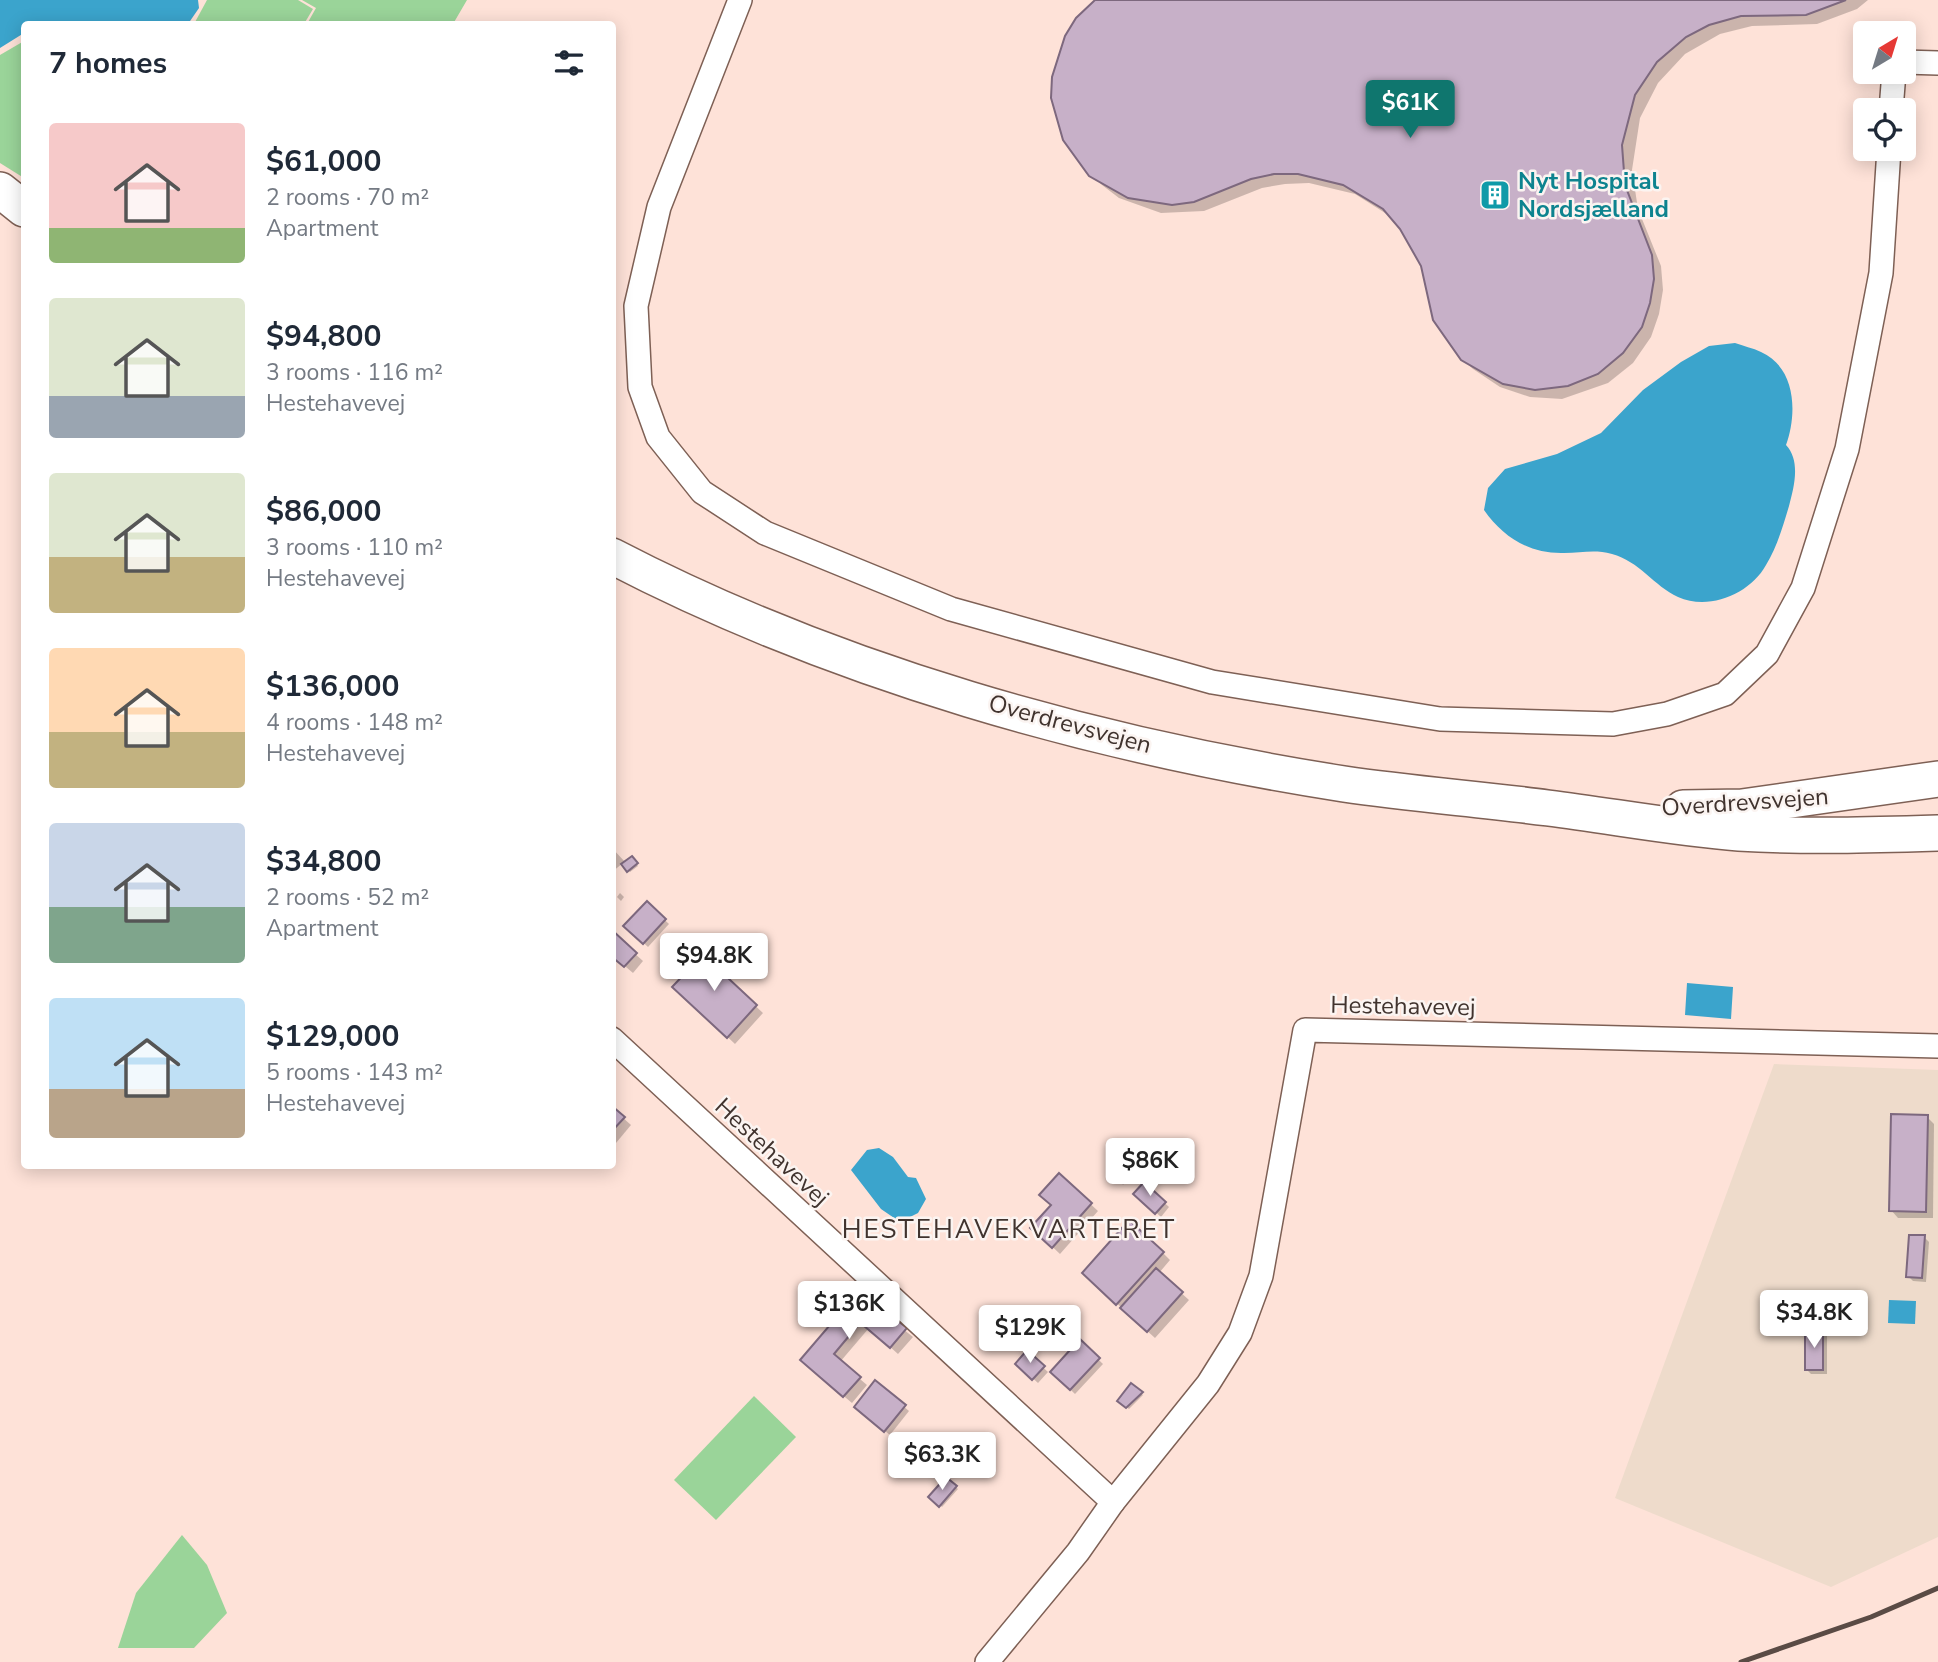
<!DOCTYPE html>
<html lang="en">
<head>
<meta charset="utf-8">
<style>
	:root { --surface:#fff; --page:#f2f2f3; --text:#1f2937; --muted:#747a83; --accent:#0f766e }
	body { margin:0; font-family:"Nunito Sans",sans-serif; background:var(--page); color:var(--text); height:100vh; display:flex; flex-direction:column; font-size:26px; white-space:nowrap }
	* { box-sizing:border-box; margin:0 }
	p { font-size:23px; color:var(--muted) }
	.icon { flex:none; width:38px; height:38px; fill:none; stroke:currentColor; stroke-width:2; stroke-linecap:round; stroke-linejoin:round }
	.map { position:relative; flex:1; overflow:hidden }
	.details { position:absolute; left:21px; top:21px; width:595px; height:1148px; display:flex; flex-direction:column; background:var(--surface); border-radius:7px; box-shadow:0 4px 18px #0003 }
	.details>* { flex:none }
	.needle { width:46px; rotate:38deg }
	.buttons { position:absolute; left:1853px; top:21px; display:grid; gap:14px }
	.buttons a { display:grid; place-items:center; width:63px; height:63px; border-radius:7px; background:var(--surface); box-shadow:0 4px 18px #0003; font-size:35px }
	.price { position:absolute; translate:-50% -60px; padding:0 16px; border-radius:7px; background:#fff; color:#222; font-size:23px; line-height:46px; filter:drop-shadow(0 2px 4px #0008) }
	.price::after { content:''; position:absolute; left:50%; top:42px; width:21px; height:16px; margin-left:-10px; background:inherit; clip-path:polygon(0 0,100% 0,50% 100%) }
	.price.selected { background:var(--accent); color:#fff }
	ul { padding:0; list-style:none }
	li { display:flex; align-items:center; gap:21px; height:175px; padding:0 28px }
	li span { display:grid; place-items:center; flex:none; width:196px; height:140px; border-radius:7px; color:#555 }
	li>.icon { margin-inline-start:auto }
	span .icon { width:84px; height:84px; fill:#fffc; stroke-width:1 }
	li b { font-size:30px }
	h2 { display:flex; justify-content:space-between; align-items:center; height:84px; padding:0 28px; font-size:30px }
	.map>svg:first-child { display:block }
	.industrial { fill:#eedbcb }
	.green { fill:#9ad499 }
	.water { fill:#3ba4cc }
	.shadow { fill:#0003 }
	.building { fill:#c7b0c8; stroke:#7d687e; stroke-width:2 }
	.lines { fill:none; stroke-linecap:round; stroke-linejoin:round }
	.minor-casing { stroke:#7e6055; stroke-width:26 }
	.primary-casing { stroke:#7e6055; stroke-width:38 }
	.minor { stroke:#fff; stroke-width:23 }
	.primary { stroke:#fff; stroke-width:35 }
	.rail { stroke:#5a4b45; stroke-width:5 }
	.labels { text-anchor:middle; stroke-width:5; stroke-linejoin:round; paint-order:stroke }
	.culture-label { font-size:24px; font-weight:bold; fill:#0d838f; stroke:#fbf4f1; text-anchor:start }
	.street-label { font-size:24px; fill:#40332e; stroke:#fbf4f1 }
	.neighbourhood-label { font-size:26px; letter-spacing:2px; fill:#40332e; stroke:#fbf4f1 }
</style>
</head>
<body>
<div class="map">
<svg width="1938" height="1662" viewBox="0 0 1938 1662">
	<rect width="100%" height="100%" fill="#fee2d8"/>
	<path class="industrial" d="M1774 1064 1938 1070V1537L1831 1587 1615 1498Z"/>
	<g class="green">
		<path d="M207 0H298L313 9 304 24H194Z"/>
		<path d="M302 0H467L453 24H307L316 8Z"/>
		<path d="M24 41V178L0 163V55Z"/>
		<path d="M754 1396 796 1437 716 1520 674 1480Z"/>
		<path d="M182 1535 207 1565 227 1613 194 1648H118L136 1593Z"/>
	</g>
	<g class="water">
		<path d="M0 0H198L199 8 188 24H24V33L0 48Z"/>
		<path d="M1735 343C1743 346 1753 348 1761 352 1797 368 1797 415 1786 445 1801 461 1794 487 1789 506 1783 526 1777 547 1766 565 1750 594 1709 611 1678 597 1654 586 1639 561 1612 554 1594 549 1582 553 1564 553 1529 554 1503 537 1484 510L1488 488 1505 469 1557 454 1601 433 1643 390 1681 362 1709 346Z"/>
		<path d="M1687 983 1733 987 1731 1019 1685 1015Z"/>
		<path d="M879 1148 893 1157 908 1177 916 1178 926 1199 918 1213 900 1222 881 1209 851 1170 867 1150Z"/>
		<path d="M1889 1300 1916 1301 1915 1324 1888 1323Z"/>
	</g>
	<g class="shadow">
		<path d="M1100 0H1868L1857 9 1817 24 1752 26 1720 34 1685 54 1658 83 1640 118 1632 170 1638 209 1661 266 1663 290 1659 314 1651 337 1633 363 1608 383 1562 399 1530 397 1500 387 1473 369 1462 359 1422 266 1402 228 1393 218 1355 194 1309 183 1285 184 1262 188 1204 211 1161 213 1119 198 1102 185 1076 158 1057 119 1053 98 1058 56 1078 20Z"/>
		<path d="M612 848 626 863 632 858 638 866 630 872 623 863 612 872Z"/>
		<path d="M620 893 624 897 621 901 617 897Z"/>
		<path d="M647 903 669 924 648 947 626 926Z"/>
		<path d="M612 933 643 961 633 973 612 955Z"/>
		<path d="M701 947 723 968 719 972 763 1013 735 1044 675 987 695 965Z"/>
		<path d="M612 1108 631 1125 616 1143 612 1140Z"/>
		<path d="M1927 1117 1934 1124 1933 1218H1898L1891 1210Z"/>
		<path d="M1059 1175 1098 1211 1060 1254 1040 1235 1053 1206Z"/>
		<path d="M1144 1184 1169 1207 1161 1217 1136 1194Z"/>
		<path d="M1924 1237 1929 1242 1926 1282 1913 1281 1908 1276Z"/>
		<path d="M1163 1253 1170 1260 1159 1273 1189 1300 1155 1338 1091 1280Z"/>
		<path d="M859 1294 913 1337 898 1354 869 1328 840 1362 867 1385 852 1403 809 1367Z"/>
		<path d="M1823 1331 1827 1335V1374H1811L1806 1369Z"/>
		<path d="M1080 1342 1103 1364 1075 1394 1052 1372Z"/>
		<path d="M1027 1353 1048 1372 1038 1383 1017 1364Z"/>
		<path d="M876 1383 909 1411 890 1435 860 1411Z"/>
		<path d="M1132 1386 1143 1395 1129 1409 1119 1401Z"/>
		<path d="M946 1479 958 1489 942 1507 931 1497Z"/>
	</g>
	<g class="building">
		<path d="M1095 0H1846L1806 15 1741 16 1709 25 1686 37 1657 62 1635 95 1622 145 1625 185 1652 255 1654 279 1650 303 1642 327 1623 353 1598 374 1568 386 1535 390 1503 384 1461 360 1433 320 1421 266 1400 229 1383 209 1343 185 1298 174H1274L1251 179 1194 202 1172 205 1128 198 1089 176 1063 140 1051 98 1052 77 1065 36 1076 18Z"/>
		<path d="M632 856 638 863 627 872 621 864Z"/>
		<path d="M647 901 666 919 643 944 623 926Z"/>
		<path d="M612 930 637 953 624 967 612 957Z"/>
		<path d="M701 944 718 960 713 964 757 1005 727 1038 672 987 693 965 687 960Z"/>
		<path d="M612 1106 625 1117 612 1131Z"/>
		<path d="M1891 1114 1928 1115 1926 1212 1889 1211Z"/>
		<path d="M1119 1166 1129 1176 1123 1183 1112 1173Z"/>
		<path d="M1059 1173 1092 1203 1052 1248 1030 1228 1051 1205 1039 1195Z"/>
		<path d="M1144 1182 1166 1202 1155 1214 1133 1194Z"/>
		<path d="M1129 1220 1164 1252 1116 1305 1082 1273Z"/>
		<path d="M1909 1235H1925L1922 1278 1906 1277Z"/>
		<path d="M1156 1268 1183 1292 1147 1332 1120 1308Z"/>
		<path d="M859 1291 907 1328 890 1348 863 1325 866 1321 864 1318 834 1354 861 1377 843 1397 800 1360Z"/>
		<rect x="1805" y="1329" width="18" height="41"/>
		<path d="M1080 1339 1100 1358 1070 1390 1050 1372Z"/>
		<path d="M1027 1350 1045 1366 1032 1380 1015 1364Z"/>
		<path d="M875 1380 906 1405 884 1432 854 1407Z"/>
		<path d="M1131 1383 1143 1392 1126 1408 1117 1401Z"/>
		<path d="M946 1477 957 1486 939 1507 928 1497Z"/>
	</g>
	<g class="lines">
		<g class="minor-casing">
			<g id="minor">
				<path d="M740 0 659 207 636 306 640 387 658 437 702 492 765 533 951 609 1212 682 1440 719 1613 724 1667 714 1725 694 1767 654 1803 588 1847 449 1881 273 1889 149"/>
				<path d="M1904 62 1938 63"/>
				<path d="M1891 110 1894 72"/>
				<path d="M612 1039 1113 1502 1078 1552 987 1662"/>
				<path d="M1113 1502 1208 1384 1240 1333 1261 1276 1305 1030 1938 1046"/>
			</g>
		</g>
		<g class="primary-casing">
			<g id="primary">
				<path d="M0 190 24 209"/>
				<path d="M612 556C837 673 1095 745 1344 784 1412 794 1480 799 1548 808 1612 816 1675 828 1739 833 1805 837 1872 835 1938 833"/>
				<path d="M1683 808 1742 807 1938 779"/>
			</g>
		</g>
		<use href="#minor" class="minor"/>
		<use href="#primary" class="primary"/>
		<path class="rail" d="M1741 1662 1871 1617 1938 1588"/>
	</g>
	<defs>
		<g id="building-square" transform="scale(1.575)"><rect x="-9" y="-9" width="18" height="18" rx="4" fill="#0f9aa8" stroke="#fbf4f1"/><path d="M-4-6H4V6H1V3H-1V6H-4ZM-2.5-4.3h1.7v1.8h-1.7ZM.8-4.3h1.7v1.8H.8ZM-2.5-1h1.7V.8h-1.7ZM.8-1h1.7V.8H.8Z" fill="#fff"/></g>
	</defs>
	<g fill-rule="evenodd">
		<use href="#building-square" x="1495" y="195"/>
	</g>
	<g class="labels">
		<g class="culture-label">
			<text x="1518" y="189">Nyt Hospital<tspan x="1518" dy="28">Nordsjælland</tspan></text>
		</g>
		<g class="street-label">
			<text transform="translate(1070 724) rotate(15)" y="8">Overdrevsvejen</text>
			<text transform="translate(1745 802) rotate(-4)" y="8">Overdrevsvejen</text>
			<text transform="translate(1403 1006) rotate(1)" y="8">Hestehavevej</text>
			<text transform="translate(772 1152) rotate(43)" y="8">Hestehavevej</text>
		</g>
		<g class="neighbourhood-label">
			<text x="1009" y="1238">HESTEHAVEKVARTERET</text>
		</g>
	</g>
</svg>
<div class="buttons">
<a><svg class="needle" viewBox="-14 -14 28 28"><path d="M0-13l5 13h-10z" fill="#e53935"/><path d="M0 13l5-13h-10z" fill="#747a83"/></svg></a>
<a><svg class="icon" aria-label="locate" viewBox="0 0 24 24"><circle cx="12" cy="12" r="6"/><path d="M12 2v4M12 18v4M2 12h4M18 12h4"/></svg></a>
</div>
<b class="price selected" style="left:1410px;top:140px">$61K</b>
<b class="price" style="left:714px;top:993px">$94.8K</b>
<b class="price" style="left:1150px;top:1198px">$86K</b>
<b class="price" style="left:849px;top:1341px">$136K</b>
<b class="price" style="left:1814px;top:1350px">$34.8K</b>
<b class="price" style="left:1030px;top:1365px">$129K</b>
<b class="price" style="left:942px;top:1492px">$63.3K</b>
<section class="details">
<h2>7 homes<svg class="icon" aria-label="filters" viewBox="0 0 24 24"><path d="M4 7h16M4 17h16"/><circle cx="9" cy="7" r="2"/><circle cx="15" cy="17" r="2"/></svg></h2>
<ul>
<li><span style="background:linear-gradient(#f6c9c9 75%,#8fb573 0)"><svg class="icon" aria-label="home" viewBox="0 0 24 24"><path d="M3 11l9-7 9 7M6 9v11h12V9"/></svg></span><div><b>$61,000</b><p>2 rooms · 70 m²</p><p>Apartment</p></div></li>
<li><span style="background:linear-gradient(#dfe7d0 70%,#9aa5b1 0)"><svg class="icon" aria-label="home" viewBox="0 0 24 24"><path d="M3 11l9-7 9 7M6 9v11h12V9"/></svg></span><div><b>$94,800</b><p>3 rooms · 116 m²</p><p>Hestehavevej</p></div></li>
<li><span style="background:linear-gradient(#dfe7d0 60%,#c2b280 0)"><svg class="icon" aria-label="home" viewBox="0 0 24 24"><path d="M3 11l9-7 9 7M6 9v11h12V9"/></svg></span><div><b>$86,000</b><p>3 rooms · 110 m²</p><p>Hestehavevej</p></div></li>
<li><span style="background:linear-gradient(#ffd9b3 60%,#c2b280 0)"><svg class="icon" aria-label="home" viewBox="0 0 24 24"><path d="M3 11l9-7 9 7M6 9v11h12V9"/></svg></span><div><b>$136,000</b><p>4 rooms · 148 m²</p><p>Hestehavevej</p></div></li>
<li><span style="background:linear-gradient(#c9d6e8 60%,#7fa58c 0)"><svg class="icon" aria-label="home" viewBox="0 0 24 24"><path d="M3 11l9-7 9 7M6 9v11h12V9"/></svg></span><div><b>$34,800</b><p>2 rooms · 52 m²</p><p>Apartment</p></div></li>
<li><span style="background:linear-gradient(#bfe0f5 65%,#b9a48a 0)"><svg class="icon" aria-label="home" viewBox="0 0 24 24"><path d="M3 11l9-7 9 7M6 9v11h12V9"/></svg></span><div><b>$129,000</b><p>5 rooms · 143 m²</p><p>Hestehavevej</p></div></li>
</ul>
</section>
</div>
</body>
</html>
